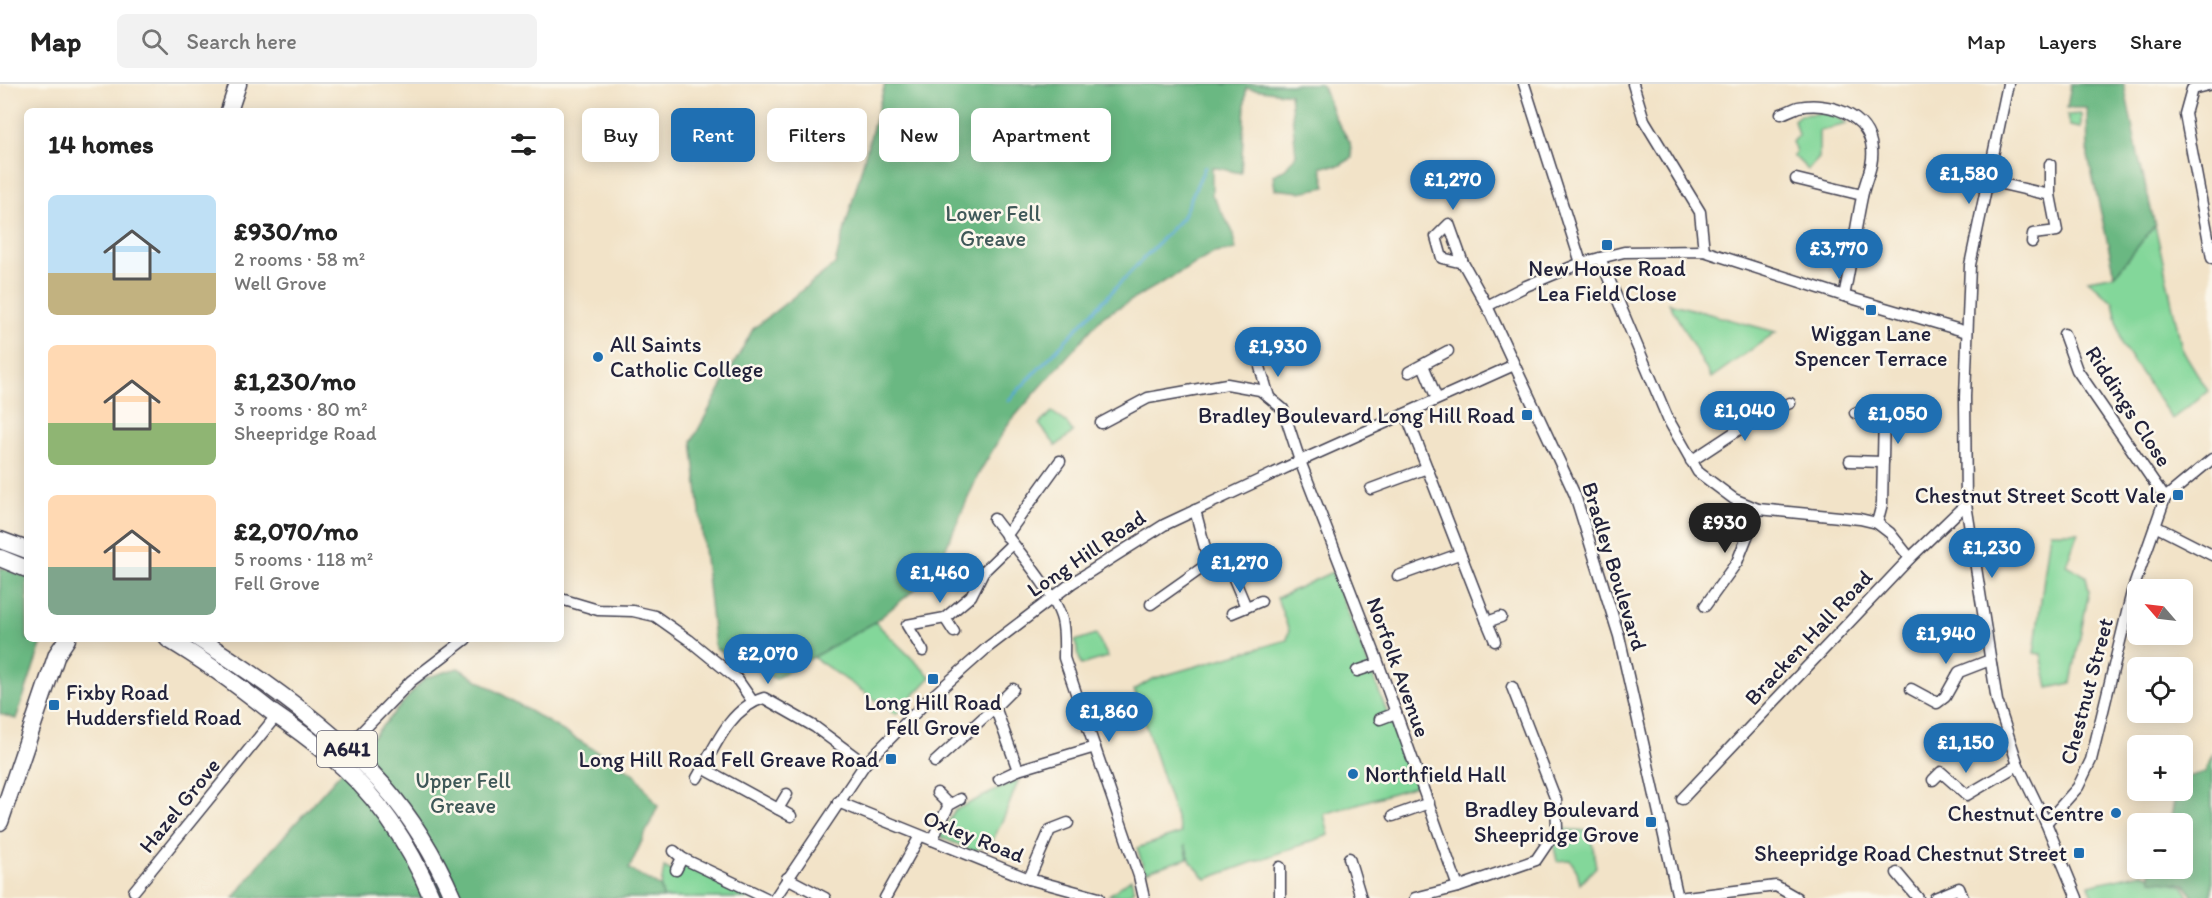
<!DOCTYPE html>
<html lang="en">
<head>
<meta charset="utf-8">
<style>
	:root { --surface:#fff; --page:#f2f2f2; --text:#222; --muted:#767676; --line:#e0e0e0; --accent:#1f6fb2 }
	body { margin:0; font-family:Itim,sans-serif; background:var(--page); color:var(--text); height:100vh; display:flex; flex-direction:column; font-size:22px; white-space:nowrap }
	* { box-sizing:border-box; margin:0 }
	p { font-size:20px; color:var(--muted) }
	.icon { flex:none; width:33px; height:33px; fill:none; stroke:currentColor; stroke-width:2; stroke-linecap:round; stroke-linejoin:round }
	.map { position:relative; flex:1; overflow:hidden }
	.side { position:absolute; left:24px; top:24px; width:540px; height:534px; display:flex; flex-direction:column; background:var(--surface); border-radius:9px; box-shadow:0 3px 15px #0003 }
	.side>* { flex:none }
	.guide { position:absolute; left:582px; top:24px; width:570px; height:54px; display:flex; gap:12px }
	.needle { width:39px; rotate:298deg }
	.fabs { position:absolute; left:2127px; top:495px; display:grid; gap:12px }
	.fabs a { display:grid; place-items:center; width:66px; height:66px; border-radius:9px; background:var(--surface); box-shadow:0 3px 15px #0003; font-size:30px }
	.price { position:absolute; translate:-50% -51px; padding:0 14px; border-radius:21px; background:var(--accent); color:#fff; font-size:20px; line-height:39px; filter:drop-shadow(0 2px 3px #0008) }
	.price::after { content:''; position:absolute; left:50%; top:36px; width:18px; height:14px; margin-left:-9px; background:inherit; clip-path:polygon(0 0,100% 0,50% 100%) }
	.price.active { background:#222; color:#fff }
	ul { padding:0; list-style:none }
	li { display:flex; align-items:center; gap:18px; height:150px; padding:0 24px }
	li span { display:grid; place-items:center; flex:none; width:168px; height:120px; border-radius:9px; color:#555 }
	li>.icon { margin-inline-start:auto }
	span .icon { width:72px; height:72px; fill:#fffc; stroke-width:1 }
	li b { font-size:26px }
	h2 { display:flex; justify-content:space-between; align-items:center; height:72px; padding:0 24px; font-size:26px }
	.pill { padding:0 21px; border-radius:9px; background:var(--surface); box-shadow:0 3px 15px #0003; font-size:21px; line-height:54px }
	.pill.active { background:var(--accent); color:#fff }
	header { display:flex; align-items:center; gap:36px; box-sizing:border-box; height:84px; padding:0 30px; background:var(--surface); border-bottom:2px solid var(--line) }
	header strong { font-size:28px }
	nav { display:flex; gap:33px; margin-inline-start:auto; font-size:21px }
	.search { width:420px; height:54px; background:var(--page); display:flex; align-items:center; gap:15px; box-sizing:border-box; padding:0 21px; border-radius:9px; color:var(--muted); font-size:22px }
	.map>svg:first-child { display:block }
	.green { fill:#83d79a; stroke:#527c6a; stroke-width:1.5 }
	.forest { fill:#6ab882; stroke:#466d5e; stroke-width:1.5 }
	.lines { fill:none; stroke-linecap:round; stroke-linejoin:round }
	.stream { stroke:#57aad2; stroke-width:3 }
	.minor-casing { stroke:#413f50; stroke-width:13 }
	.primary-casing { stroke:#413f50; stroke-width:19 }
	.minor { stroke:#fff; stroke-width:10 }
	.primary { stroke:#fff; stroke-width:16 }
	.poi-dot { fill:#1f6fb2; stroke:#fbf7ec; stroke-width:2 }
	.labels { text-anchor:middle; stroke-width:5; stroke-linejoin:round; paint-order:stroke }
	.shield { fill:#fbf7ec; stroke:#636270; stroke-width:1.5 }
	.shield-label { font-size:21px; font-weight:bold; fill:#22223b }
	.park-label { font-size:22px; fill:#3f5858; stroke:#fbf7ec }
	.poi-label { font-size:22px; fill:#22223b; stroke:#fbf7ec; text-anchor:end }
	.street-label { font-size:22px; fill:#22223b; stroke:#fbf7ec }
</style>
</head>
<body>
<header>
<strong>Map</strong>
<div class="search"><svg class="icon" aria-label="search" viewBox="0 0 24 24"><circle cx="10" cy="10" r="6"/><path d="M15 15l6 6"/></svg>Search here</div>
<nav><a>Map</a><a>Layers</a><a>Share</a></nav>
</header>
<div class="map">
<svg width="2212" height="814" viewBox="0 0 2212 814">
	<rect width="100%" height="100%" fill="#fbf7ec"/>
	<filter id="ink" filterUnits="userSpaceOnUse"><feTurbulence type="fractalNoise" baseFrequency=".0167" numOctaves="2"/><feDisplacementMap in="SourceGraphic" scale="12" xChannelSelector="R" yChannelSelector="G"/><feConvolveMatrix kernelMatrix="1 2 1 2 8 2 1 2 1" color-interpolation-filters="sRGB"/></filter>
	<filter id="wash" filterUnits="userSpaceOnUse"><feTurbulence type="fractalNoise" baseFrequency=".008" numOctaves="4" result="noise"/><feDisplacementMap in="SourceGraphic" scale="24" xChannelSelector="R" yChannelSelector="G"/><feGaussianBlur stdDeviation="1.35" result="paint"/><feColorMatrix in="noise" values="0 0 0 0 0 0 0 0 0 0 0 0 0 0 0 0 0 1.4 0 .05"/><feComposite in="paint" operator="in"/></filter>
	<g filter="url(#wash)">
		<rect width="100%" height="100%" fill="#f2e3c8"/>
		<g class="green">
			<path d="M1823 29 1835 32 1847 40 1819 47V74L1808 86 1793 71 1796 68 1792 58 1798 51 1794 36 1800 31Z"/>
			<path d="M2081 30V44L2070 42 2067 31Z"/>
			<path d="M2155 141 2182 265 2208 307 2172 335 2122 261 2113 218 2088 196 2115 191Z"/>
			<path d="M1669 219 1776 248 1711 294Z"/>
			<path d="M1052 328 1066 338 1073 348 1056 362 1039 340Z"/>
			<path d="M2050 448H2078L2066 481 2086 492 2089 507 2071 599 2048 604 2041 570 2034 569Z"/>
			<path d="M1332 488 1416 702 1324 730 1329 751 1206 795 1191 778 1185 761 1188 774 1145 788 1137 764 1181 749 1134 606 1152 595 1287 556 1289 547 1277 514Z"/>
			<path d="M875 538 931 593 896 630 813 573Z"/>
			<path d="M1096 550 1108 573 1081 581 1075 557Z"/>
			<path d="M1019 695 1005 731 991 760 973 767 940 753 955 726Z"/>
			<path d="M1563 745 1590 747 1596 783 1580 800 1577 787 1570 776 1557 777 1554 763Z"/>
			<path d="M685 776 753 814H663L661 803 664 783 677 790Z"/>
			<path d="M2142 789 2184 802 2189 814H2094L2089 801Z"/>
			<path d="M1131 795 1134 806C1126 814 1120 813 1109 811Z"/>
		</g>
		<g class="forest">
			<path d="M885 0H1320L1323 3 1335 34 1350 58 1352 74 1339 82H1321L1326 103 1300 108 1275 105 1273 91 1284 86 1296 71 1290 10 1246 4 1241 89 1212 83V111L1232 146 1236 166 1214 169 1102 233 1008 340 979 389 935 489 875 538 775 595 715 564 692 357 753 245 835 180Z"/>
			<path d="M2071 0H2124L2138 71 2155 141 2115 191 2088 72 2087 24H2067Z"/>
			<path d="M0 483 27 493V555H43L16 635 0 630Z"/>
			<path d="M458 584 635 690 658 722 629 785 661 803 663 814H234L261 778 425 594Z"/>
			<path d="M2212 669V814H2194L2185 800 2151 796 2150 785 2182 784V740L2170 739 2176 707 2182 706 2183 694 2205 688Z"/>
		</g>
		<g class="lines">
			<path class="stream" d="M1008 317 1182 134 1205 83"/>
		</g>
	</g>
	<g filter="url(#ink)">
		<g class="lines">
			<g class="minor-casing">
				<g id="minor">
					<path d="M1524 0 1581 179"/>
					<path d="M1633 0 1644 36 1700 128 1704 167"/>
					<path d="M2008 0 1970 181 1965 313 1966 420 1997 617 2018 681 2046 739 2077 814"/>
					<path d="M2212 0 2192 5 2185 30 2212 174"/>
					<path d="M1781 30C1787 28 1793 25 1798 23 1828 17 1869 30 1872 65 1874 82 1865 96 1862 113 1855 146 1851 180 1844 212"/>
					<path d="M1796 95 1862 111"/>
					<path d="M1989 97 2050 111V80"/>
					<path d="M2032 158 2033 150 2057 147 2050 111"/>
					<path d="M1600 174 1668 335 1698 388 1734 415 1758 425 1860 435 1877 439 1890 449 1910 474"/>
					<path d="M1463 179 1442 174 1436 153 1449 140 1463 179 1487 222 1575 411 1619 552 1678 814"/>
					<path d="M1487 222 1526 202 1581 179 1600 174 1624 168 1704 167 1844 212 1967 248"/>
					<path d="M2064 250 2077 286 2165 414"/>
					<path d="M1423 281 1437 315"/>
					<path d="M1260 283 1269 313"/>
					<path d="M1409 288 1448 267"/>
					<path d="M1855 329H1884L1882 420 1877 439"/>
					<path d="M1406 330 1487 538 1501 533"/>
					<path d="M1101 339 1148 314 1227 300 1260 306 1283 325 1300 377 1375 570 1458 803"/>
					<path d="M1691 377 1764 329 1790 319"/>
					<path d="M1850 377 1883 378"/>
					<path d="M1371 405 1427 384"/>
					<path d="M1195 426 1209 479 1215 484 1232 490 1246 523"/>
					<path d="M994 435C1013 461 1055 508 1062 536 1065 549 1064 561 1064 574L1139 792 1144 814"/>
					<path d="M2155 442 2212 471"/>
					<path d="M1006 452 1060 377"/>
					<path d="M1398 492 1459 470"/>
					<path d="M561 515 598 526 633 527 655 532 689 556 737 595 753 618"/>
					<path d="M1151 520 1209 479"/>
					<path d="M1705 522 1737 478 1758 425"/>
					<path d="M1232 529 1261 517"/>
					<path d="M945 534 954 548"/>
					<path d="M1487 538 1495 557"/>
					<path d="M923 567 907 541 945 534 971 512 983 488 1012 460"/>
					<path d="M1357 587 1378 580"/>
					<path d="M1013 605 995 623 1018 686"/>
					<path d="M1911 605 1937 619 1945 613 1959 588 1990 576"/>
					<path d="M1380 635 1396 629"/>
					<path d="M346 664 411 597 466 555"/>
					<path d="M935 678 995 623"/>
					<path d="M703 684 791 732"/>
					<path d="M697 694C714 665 729 624 764 614L815 643 865 680"/>
					<path d="M999 695 1018 686 1095 663"/>
					<path d="M1933 696 1941 688 1967 711 2018 681"/>
					<path d="M937 709 949 721"/>
					<path d="M1682 715 1910 474 1966 420"/>
					<path d="M838 718 1029 795 1099 814"/>
					<path d="M778 725 787 710"/>
					<path d="M1393 732 1429 719"/>
					<path d="M2046 739 2078 703 2091 676 2132 508 2165 414 2212 375"/>
					<path d="M932 756 949 721 960 715"/>
					<path d="M674 767 682 774 766 814"/>
					<path d="M1349 774 1361 814"/>
					<path d="M1280 783V814"/>
					<path d="M676 786 682 774"/>
					<path d="M1897 789 1918 814"/>
					<path d="M787 794 825 814"/>
					<path d="M1029 795 1050 746 1068 739"/>
					<path d="M134 807 277 631"/>
					<path d="M775 814 865 680 926 618 988 563 1072 499 1164 441 1300 377 1514 281"/>
					<path d="M885 814 920 752"/>
					<path d="M1415 814 1458 803 1536 776 1557 745 1556 716 1512 603"/>
					<path d="M1678 814 1776 802 1797 814"/>
					<path d="M1935 814 1959 804 1963 814"/>
				</g>
			</g>
			<g class="primary-casing">
				<g id="primary">
					<path d="M229 27 238 0"/>
					<path d="M0 456 27 466"/>
					<path d="M0 474 27 485"/>
					<path d="M168 555C205 577 239 602 273 629 292 642 311 656 328 670 375 708 409 759 432 814"/>
					<path d="M199 555C261 594 334 646 383 701 412 734 436 774 453 814"/>
					<path d="M0 738 57 570 67 555"/>
				</g>
			</g>
			<use href="#minor" class="minor"/>
			<use href="#primary" class="primary"/>
		</g>
	</g>
	<g class="poi-dot">
		<rect x="1601" y="155" width="12" height="12" rx="3"/>
		<rect x="1865" y="220" width="12" height="12" rx="3"/>
		<circle cx="598" cy="273" r="6"/>
		<rect x="1521" y="325" width="12" height="12" rx="3"/>
		<rect x="2172" y="405" width="12" height="12" rx="3"/>
		<rect x="927" y="589" width="12" height="12" rx="3"/>
		<rect x="48" y="615" width="12" height="12" rx="3"/>
		<rect x="885" y="669" width="12" height="12" rx="3"/>
		<circle cx="1353" cy="690" r="6"/>
		<circle cx="2116" cy="729" r="6"/>
		<rect x="1645" y="732" width="12" height="12" rx="3"/>
		<rect x="2073" y="763" width="12" height="12" rx="3"/>
	</g>
	<g class="labels">
		<rect class="shield" x="317" y="647" width="60" height="36" rx="4.5"/>
		<g class="shield-label">
			<text x="347" y="672">A641</text>
		</g>
		<g class="park-label">
			<text x="993" y="137">Lower Fell<tspan x="993" dy="25">Greave</tspan></text>
			<text x="463" y="704">Upper Fell<tspan x="463" dy="25">Greave</tspan></text>
		</g>
		<g class="poi-label">
			<text x="1607" y="192" text-anchor="middle">New House Road<tspan x="1607" dy="25">Lea Field Close</tspan></text>
			<text x="1871" y="257" text-anchor="middle">Wiggan Lane<tspan x="1871" dy="25">Spencer Terrace</tspan></text>
			<text x="610" y="268" text-anchor="start">All Saints<tspan x="610" dy="25">Catholic College</tspan></text>
			<text x="1515" y="339">Bradley Boulevard Long Hill Road</text>
			<text x="2166" y="419">Chestnut Street Scott Vale</text>
			<text x="66" y="616" text-anchor="start">Fixby Road<tspan x="66" dy="25">Huddersfield Road</tspan></text>
			<text x="933" y="626" text-anchor="middle">Long Hill Road<tspan x="933" dy="25">Fell Grove</tspan></text>
			<text x="879" y="683">Long Hill Road Fell Greave Road</text>
			<text x="1365" y="698" text-anchor="start">Northfield Hall</text>
			<text x="1639" y="733">Bradley Boulevard<tspan x="1639" dy="25">Sheepridge Grove</tspan></text>
			<text x="2104" y="737">Chestnut Centre</text>
			<text x="2067" y="777">Sheepridge Road Chestnut Street</text>
		</g>
		<g class="street-label">
			<text transform="translate(2129 322) rotate(57)" y="8">Riddings Close</text>
			<text transform="translate(1086 469) rotate(-34)" y="8">Long Hill Road</text>
			<text transform="translate(1615 482) rotate(73)" y="8">Bradley Boulevard</text>
			<text transform="translate(1808 553) rotate(-47)" y="8">Bracken Hall Road</text>
			<text transform="translate(1399 583) rotate(70)" y="8">Norfolk Avenue</text>
			<text transform="translate(2086 607) rotate(-75)" y="8">Chestnut Street</text>
			<text transform="translate(179 721) rotate(-51)" y="8">Hazel Grove</text>
			<text transform="translate(974 752) rotate(22)" y="8">Oxley Road</text>
		</g>
	</g>
</svg>
<div class="fabs">
<a><svg class="needle" viewBox="-14 -14 28 28"><path d="M0-13l5 13h-10z" fill="#e53935"/><path d="M0 13l5-13h-10z" fill="#767676"/></svg></a>
<a><svg class="icon" aria-label="locate" viewBox="0 0 24 24"><circle cx="12" cy="12" r="6"/><path d="M12 2v4M12 18v4M2 12h4M18 12h4"/></svg></a>
<a>+</a>
<a>−</a>
</div>
<b class="price" style="left:1969px;top:121px">£1,580</b>
<b class="price" style="left:1453px;top:127px">£1,270</b>
<b class="price" style="left:1839px;top:196px">£3,770</b>
<b class="price" style="left:1278px;top:294px">£1,930</b>
<b class="price" style="left:1745px;top:358px">£1,040</b>
<b class="price" style="left:1898px;top:361px">£1,050</b>
<b class="price active" style="left:1725px;top:470px">£930</b>
<b class="price" style="left:1992px;top:495px">£1,230</b>
<b class="price" style="left:1240px;top:510px">£1,270</b>
<b class="price" style="left:940px;top:520px">£1,460</b>
<b class="price" style="left:1946px;top:581px">£1,940</b>
<b class="price" style="left:768px;top:601px">£2,070</b>
<b class="price" style="left:1109px;top:659px">£1,860</b>
<b class="price" style="left:1966px;top:690px">£1,150</b>
<div class="guide">
<a class="pill">Buy</a>
<a class="pill active">Rent</a>
<a class="pill">Filters</a>
<a class="pill">New</a>
<a class="pill">Apartment</a>
</div>
<section class="side">
<h2>14 homes<svg class="icon" aria-label="filters" viewBox="0 0 24 24"><path d="M4 7h16M4 17h16"/><circle cx="9" cy="7" r="2"/><circle cx="15" cy="17" r="2"/></svg></h2>
<ul>
<li><span style="background:linear-gradient(#bfe0f5 65%,#c2b280 0)"><svg class="icon" aria-label="home" viewBox="0 0 24 24"><path d="M3 11l9-7 9 7M6 9v11h12V9"/></svg></span><div><b>£930/mo</b><p>2 rooms · 58 m²</p><p>Well Grove</p></div></li>
<li><span style="background:linear-gradient(#ffd9b3 65%,#8fb573 0)"><svg class="icon" aria-label="home" viewBox="0 0 24 24"><path d="M3 11l9-7 9 7M6 9v11h12V9"/></svg></span><div><b>£1,230/mo</b><p>3 rooms · 80 m²</p><p>Sheepridge Road</p></div></li>
<li><span style="background:linear-gradient(#ffd9b3 60%,#7fa58c 0)"><svg class="icon" aria-label="home" viewBox="0 0 24 24"><path d="M3 11l9-7 9 7M6 9v11h12V9"/></svg></span><div><b>£2,070/mo</b><p>5 rooms · 118 m²</p><p>Fell Grove</p></div></li>
</ul>
</section>
</div>
</body>
</html>
